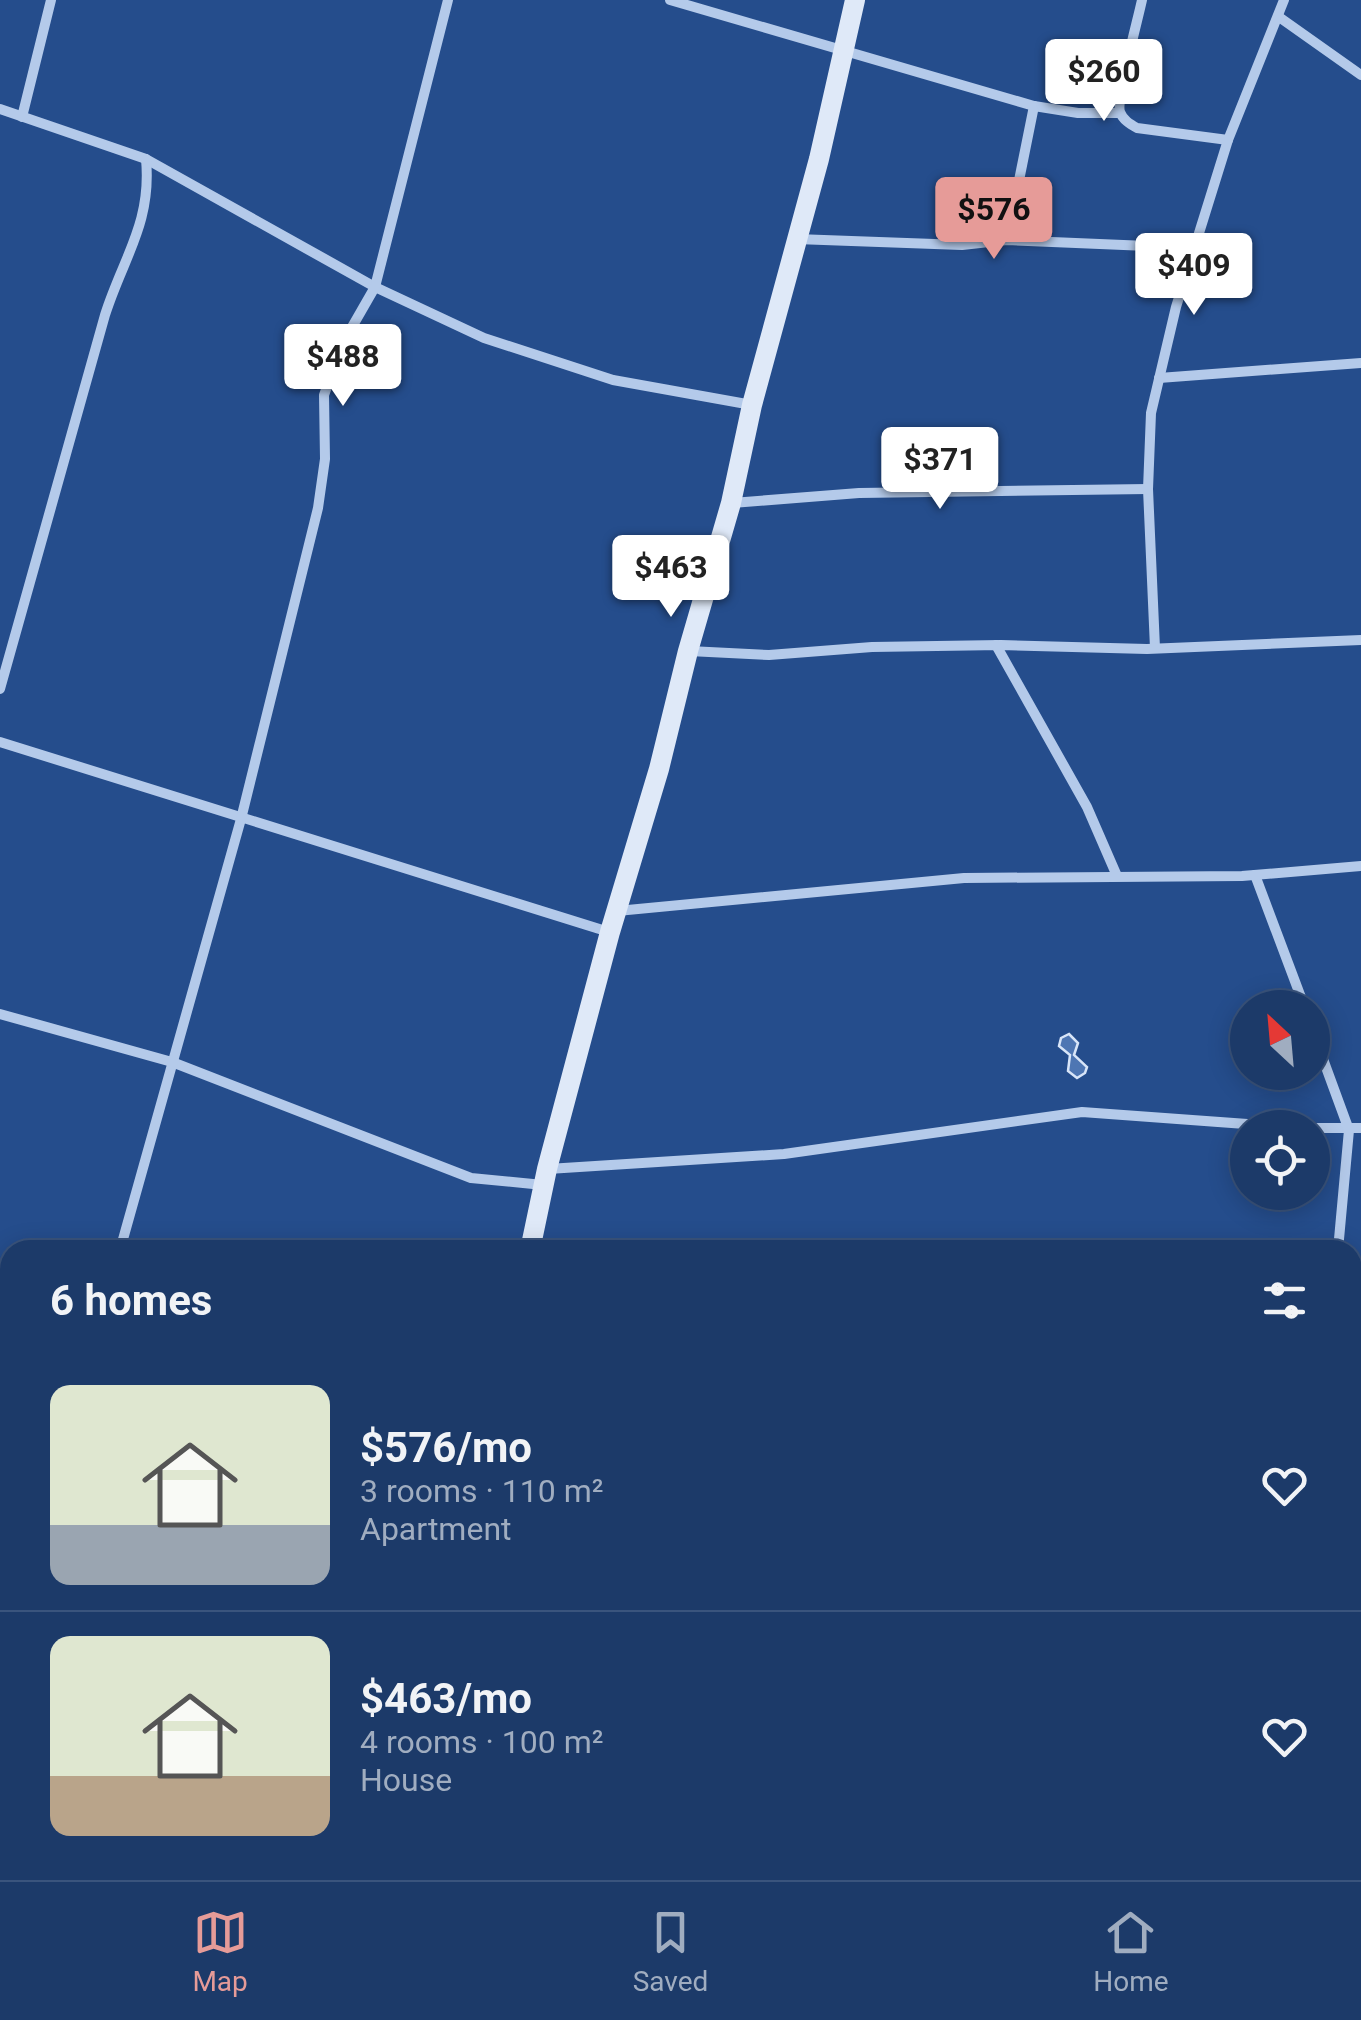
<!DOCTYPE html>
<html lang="en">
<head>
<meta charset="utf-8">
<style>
	:root { --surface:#1c3a69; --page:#25416f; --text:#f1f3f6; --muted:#a0adc0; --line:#3a547d; --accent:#e69b98 }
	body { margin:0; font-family:Roboto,sans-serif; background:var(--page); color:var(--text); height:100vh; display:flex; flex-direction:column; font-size:38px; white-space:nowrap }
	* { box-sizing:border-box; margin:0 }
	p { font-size:32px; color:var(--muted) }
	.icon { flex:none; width:55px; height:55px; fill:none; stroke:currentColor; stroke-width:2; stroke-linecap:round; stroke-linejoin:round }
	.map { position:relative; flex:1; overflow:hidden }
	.side { position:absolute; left:0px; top:1240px; width:1362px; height:640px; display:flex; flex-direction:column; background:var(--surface); border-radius:30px 30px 0 0; box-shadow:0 5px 25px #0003,0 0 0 2px var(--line) }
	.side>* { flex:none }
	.needle { width:65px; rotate:334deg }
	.tools { position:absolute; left:1230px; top:990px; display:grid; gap:20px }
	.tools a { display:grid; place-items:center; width:100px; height:100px; border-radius:50%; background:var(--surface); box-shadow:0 5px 25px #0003,0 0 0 2px var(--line); font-size:50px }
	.price { position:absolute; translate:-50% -85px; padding:0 22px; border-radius:10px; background:#fff; color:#222; font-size:32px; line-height:65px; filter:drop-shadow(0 2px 5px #0008) }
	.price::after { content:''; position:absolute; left:50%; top:60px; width:30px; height:22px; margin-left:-15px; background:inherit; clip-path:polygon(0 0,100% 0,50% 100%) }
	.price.current { background:var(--accent); color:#111 }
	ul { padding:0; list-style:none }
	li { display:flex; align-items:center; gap:30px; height:250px; padding:0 50px }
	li+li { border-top:2px solid var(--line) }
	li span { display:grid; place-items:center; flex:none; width:280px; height:200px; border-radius:20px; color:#555 }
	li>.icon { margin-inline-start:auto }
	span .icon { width:120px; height:120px; fill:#fffc; stroke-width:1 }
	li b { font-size:42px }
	h2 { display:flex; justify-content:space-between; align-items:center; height:120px; padding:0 50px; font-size:42px }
	.tabs { display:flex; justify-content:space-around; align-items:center; height:140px; border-top:2px solid var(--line); background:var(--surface); font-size:28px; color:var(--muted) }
	.tabs a { display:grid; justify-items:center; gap:5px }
	.tabs .current { color:var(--accent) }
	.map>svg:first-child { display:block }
	.building { fill:#4e76b3; stroke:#d8e5f8; stroke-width:2.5 }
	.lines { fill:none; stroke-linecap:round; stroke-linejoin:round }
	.street { stroke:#b4caea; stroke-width:10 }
	.secondary { stroke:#dfe9f8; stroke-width:20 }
</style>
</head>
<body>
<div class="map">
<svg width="1361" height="1880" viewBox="0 0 1361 1880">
	<rect width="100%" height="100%" fill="#254d8c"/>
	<path class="building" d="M1069 1034 1078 1043 1074 1055 1087 1067 1085 1073 1077 1078 1068 1071 1070 1055 1059 1046 1061 1038Z"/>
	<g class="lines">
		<g class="street">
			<path d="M670 0 1034 106 1078 113H1120"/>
			<path d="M1142 0C1138 19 1116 100 1120 112 1123 120 1130 124 1137 128L1228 140"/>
			<path d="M1279 17 1361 75"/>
			<path d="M0 109 146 159 375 287 484 338 613 380 752 405"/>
			<path d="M22 117 51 0"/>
			<path d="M796 239 962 245 1007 240 1195 248"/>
			<path d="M1007 240 1034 106"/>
			<path d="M1159 378 1361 363"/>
			<path d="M732 503 859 493 1148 489"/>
			<path d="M996 645 1087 807 1117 876"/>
			<path d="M1155 648 1148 489 1151 413 1176 307 1228 140 1284 0"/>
			<path d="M689 651 769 655 872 647 1001 645 1147 649 1361 640"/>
			<path d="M0 689 105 315C123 258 152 223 146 159"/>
			<path d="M0 742 609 932"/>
			<path d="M1255 875 1305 1008"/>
			<path d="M617 911 964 878 1242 876 1361 866"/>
			<path d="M0 1014 172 1062 471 1178 543 1185"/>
			<path d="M1312 1029 1349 1130 1338 1250"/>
			<path d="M1312 1128H1361"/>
			<path d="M548 1169 784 1154 1082 1112 1301 1128"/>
			<path d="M120 1250 241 819 318 508 325 459 324 395 344 341 375 287 448 0"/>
			<path d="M0 1296 10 1299"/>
			<path d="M0 1657 3 1727 0 1764"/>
			<path d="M0 1818 10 1824"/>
			<path d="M116 1870 141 1880"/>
			<path d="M699 1870V1880"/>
			<path d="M964 1880 965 1870"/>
		</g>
		<g class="secondary">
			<path d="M530 1250 547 1169 610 932 659 769 688 651 731 503 752 405 819 159 855 0"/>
			<path d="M1352 1354 1361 1355"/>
			<path d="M0 1613 10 1610"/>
			<path d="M427 1880 429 1870"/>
		</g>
	</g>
</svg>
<div class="tools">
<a><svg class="needle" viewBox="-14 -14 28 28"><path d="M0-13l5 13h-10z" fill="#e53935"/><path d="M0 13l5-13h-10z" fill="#a0adc0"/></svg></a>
<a><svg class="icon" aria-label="locate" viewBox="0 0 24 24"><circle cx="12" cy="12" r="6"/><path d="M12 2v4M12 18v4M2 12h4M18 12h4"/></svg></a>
</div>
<b class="price" style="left:1104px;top:124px">$260</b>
<b class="price current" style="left:994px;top:262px">$576</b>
<b class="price" style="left:1194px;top:318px">$409</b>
<b class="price" style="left:343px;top:409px">$488</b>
<b class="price" style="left:940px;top:512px">$371</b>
<b class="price" style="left:671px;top:620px">$463</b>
<section class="side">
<h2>6 homes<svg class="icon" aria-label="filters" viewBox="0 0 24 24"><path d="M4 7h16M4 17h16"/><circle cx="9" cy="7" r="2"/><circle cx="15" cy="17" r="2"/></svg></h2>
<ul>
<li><span style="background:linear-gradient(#dfe7d0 70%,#9aa5b1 0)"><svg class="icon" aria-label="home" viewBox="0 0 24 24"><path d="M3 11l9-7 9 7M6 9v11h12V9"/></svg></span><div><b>$576/mo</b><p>3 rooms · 110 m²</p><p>Apartment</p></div><svg class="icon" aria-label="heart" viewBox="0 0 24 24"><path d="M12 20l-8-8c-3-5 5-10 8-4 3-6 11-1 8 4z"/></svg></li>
<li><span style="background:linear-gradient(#dfe7d0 70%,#b9a48a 0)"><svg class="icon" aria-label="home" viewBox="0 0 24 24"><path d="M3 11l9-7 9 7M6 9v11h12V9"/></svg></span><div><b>$463/mo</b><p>4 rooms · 100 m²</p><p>House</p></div><svg class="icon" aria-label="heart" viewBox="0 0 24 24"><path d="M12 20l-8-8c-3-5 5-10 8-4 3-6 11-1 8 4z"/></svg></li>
</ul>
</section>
</div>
<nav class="tabs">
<a class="current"><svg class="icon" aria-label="map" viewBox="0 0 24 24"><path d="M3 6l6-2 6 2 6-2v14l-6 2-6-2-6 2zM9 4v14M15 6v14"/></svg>Map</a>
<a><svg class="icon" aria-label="saved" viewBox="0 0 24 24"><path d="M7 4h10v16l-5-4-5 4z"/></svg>Saved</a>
<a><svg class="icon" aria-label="home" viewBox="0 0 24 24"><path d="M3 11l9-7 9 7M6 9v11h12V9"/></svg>Home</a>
</nav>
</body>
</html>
